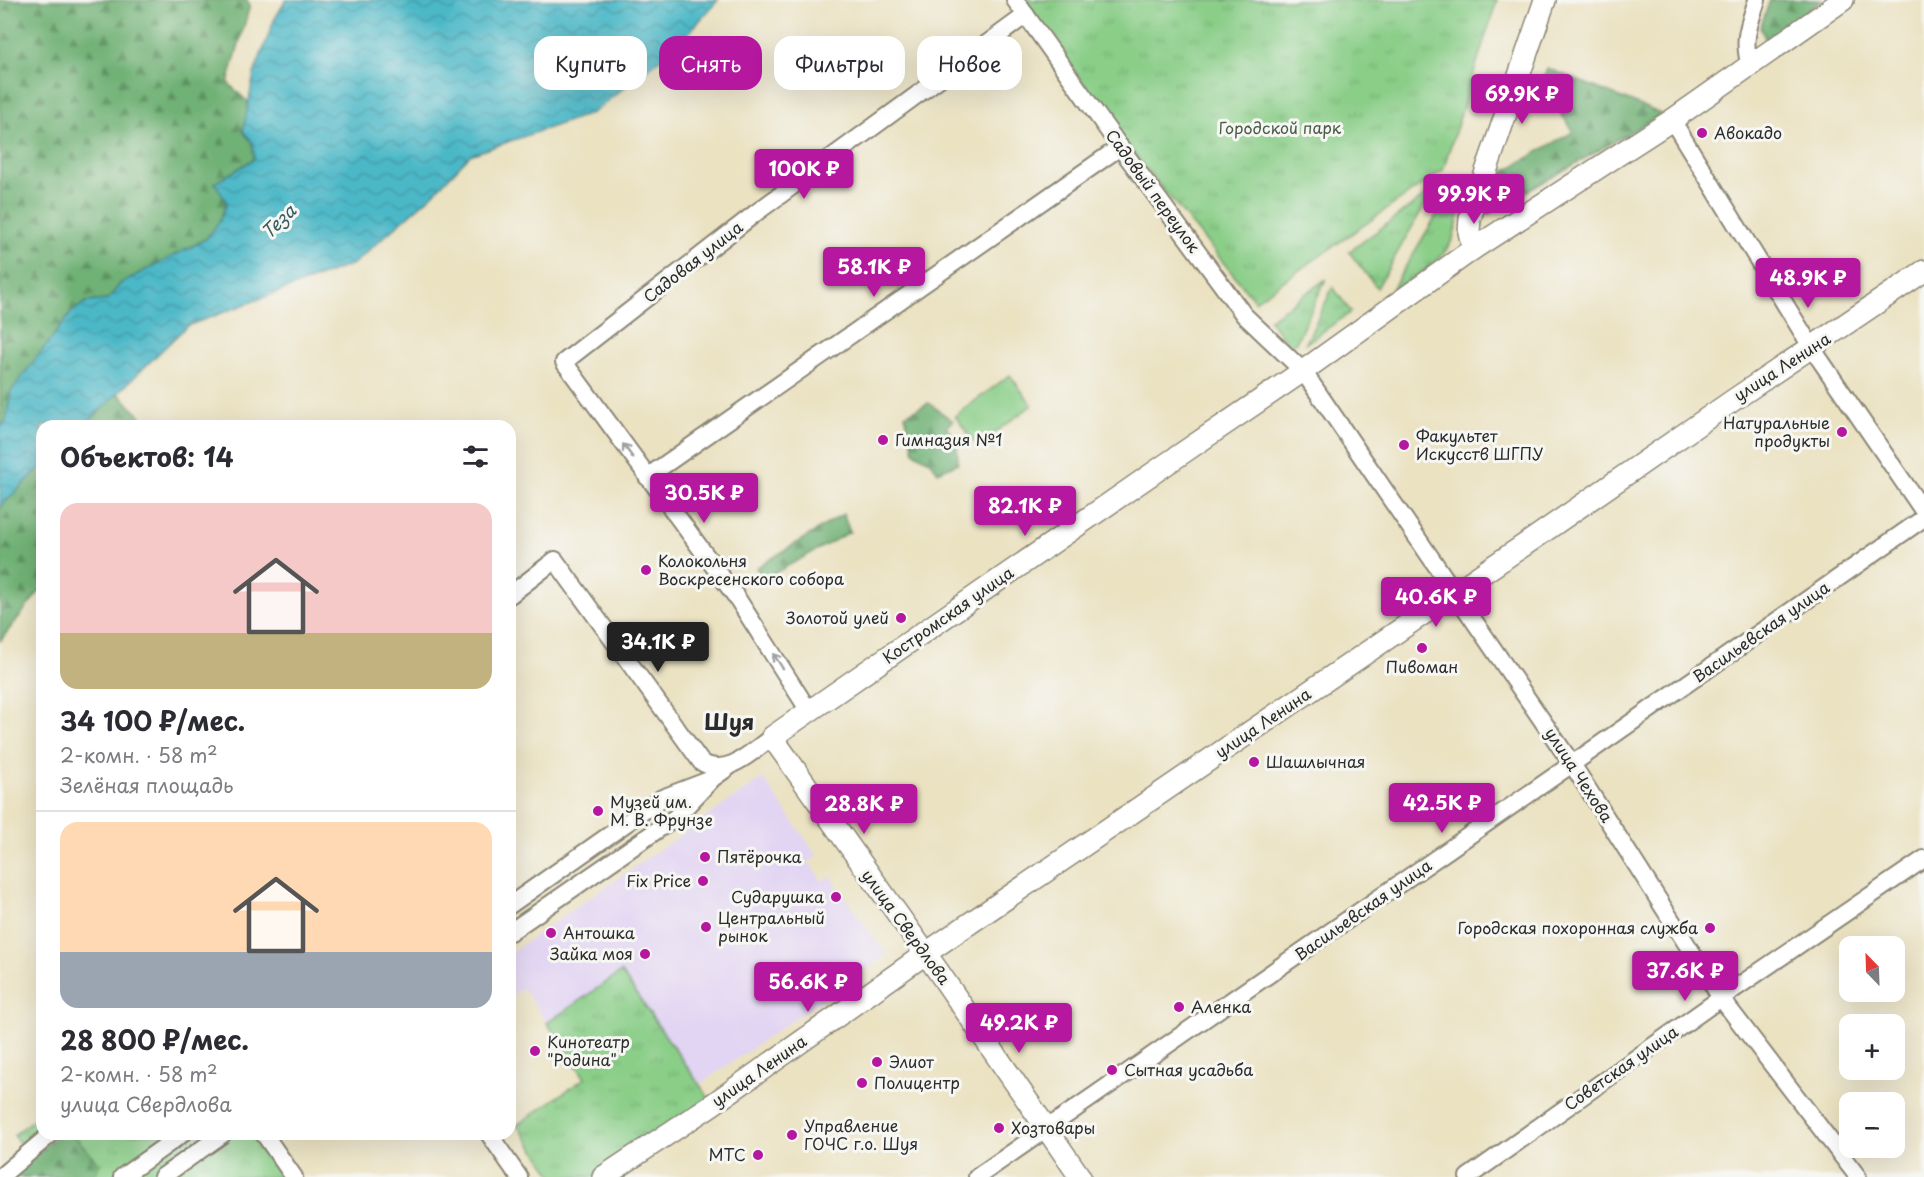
<!DOCTYPE html>
<html lang="ru">
<head>
<meta charset="utf-8">
<style>
	:root { --surface:#fff; --page:#f7f7f7; --text:#2b2b33; --muted:#7c7c81; --line:#e1e1e2; --accent:#b5179e }
	body { margin:0; font-family:"Playpen Sans",sans-serif; background:var(--page); color:var(--text); height:100vh; display:flex; flex-direction:column; font-size:22px; white-space:nowrap }
	* { box-sizing:border-box; margin:0 }
	p { font-size:20px; color:var(--muted) }
	.icon { flex:none; width:33px; height:33px; fill:none; stroke:currentColor; stroke-width:2; stroke-linecap:round; stroke-linejoin:round }
	.map { position:relative; flex:1; overflow:hidden }
	.sheet { position:absolute; left:36px; top:420px; width:480px; height:720px; display:flex; flex-direction:column; background:var(--surface); border-radius:18px; box-shadow:0 6px 24px #0002 }
	.sheet>* { flex:none }
	.hud { position:absolute; left:534px; top:36px; width:570px; height:54px; display:flex; gap:12px }
	.needle { width:39px; rotate:337deg }
	.controls { position:absolute; left:1839px; top:936px; display:grid; gap:12px }
	.controls a { display:grid; place-items:center; width:66px; height:66px; border-radius:12px; background:var(--surface); box-shadow:0 6px 24px #0002; font-size:30px }
	.price { position:absolute; translate:-50% -51px; padding:0 14px; border-radius:6px; background:var(--accent); color:#fff; font-size:20px; line-height:39px; filter:drop-shadow(0 2px 3px #0008) }
	.price::after { content:''; position:absolute; left:50%; top:36px; width:18px; height:14px; margin-left:-9px; background:inherit; clip-path:polygon(0 0,100% 0,50% 100%) }
	.price.current { background:#222; color:#fff }
	ul { padding:0; list-style:none }
	li { display:grid; align-content:center; gap:12px; height:318px; padding:0 24px }
	li+li { border-top:2px solid var(--line) }
	li span { display:grid; place-items:center; height:186px; border-radius:18px; color:#555 }
	li>.icon { margin-inline-start:auto }
	span .icon { width:108px; height:108px; fill:#fffc; stroke-width:1 }
	li b { font-size:26px }
	h2 { display:flex; justify-content:space-between; align-items:center; height:72px; padding:0 24px; font-size:26px }
	.tag { padding:0 21px; border-radius:18px; background:var(--surface); box-shadow:0 6px 24px #0002; font-size:21px; line-height:54px }
	.tag.current { background:var(--accent); color:#fff }
	.map>svg:first-child { display:block }
	.built { fill:#e2d4f3 }
	.grass { fill:url(#grass-tufts); stroke:#5a7c5a; stroke-width:1.5 }
	.forest { fill:url(#forest-firs); stroke:#4d6e50; stroke-width:1.5 }
	.garden { fill:#8ace88; stroke:#5a7c5a; stroke-width:1.5 }
	.water { fill:url(#water-waves); stroke:#3c7279; stroke-width:1.5 }
	.lines { fill:none; stroke-linecap:round; stroke-linejoin:round }
	.minor-casing { stroke:#8b8676; stroke-width:20 }
	.major-casing { stroke:#8b8676; stroke-width:24 }
	.minor { stroke:#fff; stroke-width:16 }
	.major { stroke:#fff; stroke-width:21 }
	.oneway { stroke:#a0a0a0 }
	.poi-dot { fill:#b5179e; stroke:#f6f6f2; stroke-width:2 }
	.labels { text-anchor:middle; stroke-width:6; stroke-linejoin:round; paint-order:stroke }
	.park-label { font-size:16px; fill:#485c47; stroke:#f6f6f2 }
	.poi-label { font-size:16px; fill:#2b2b2b; stroke:#f6f6f2; text-anchor:start }
	.street-label { font-size:16px; fill:#2b2b2b; stroke:#f6f6f2 }
	.water-label { font-size:18px; font-style:italic; fill:#375c62; stroke:#f6f6f2 }
	.district-label { font-size:22px; font-weight:bold; fill:#2b2b2b; stroke:#f6f6f2 }
</style>
</head>
<body>
<div class="map">
<svg width="1924" height="1177" viewBox="0 0 1924 1177">
	<defs>
		<pattern id="grass-tufts" width="24" height="20" patternUnits="userSpaceOnUse" patternTransform="scale(1.5)"><rect width="24" height="20" fill="#8ace88"/><path d="M3 7l-1-3M5 7V3M7 7l1-3M15 17l-1-3M17 17v-4M19 17l1-3" fill="none" stroke="#77b176"/></pattern>
		<pattern id="forest-firs" width="22" height="20" patternUnits="userSpaceOnUse" patternTransform="scale(1.5)"><rect width="22" height="20" fill="#6fb174"/><path d="M5 1l3.5 6h-7zM16 11l3.5 6h-7z" fill="#5b905f"/></pattern>
		<pattern id="water-waves" width="16" height="10" patternUnits="userSpaceOnUse" patternTransform="scale(1.5)"><rect width="16" height="10" fill="#4cb8c7"/><path d="M0 5q4-4 8 0t8 0" fill="none" stroke="#3f96a2"/></pattern>
	</defs>
	<rect width="100%" height="100%" fill="#f6f6f2"/>
	<filter id="ink" filterUnits="userSpaceOnUse"><feTurbulence type="fractalNoise" baseFrequency=".0167" numOctaves="2"/><feDisplacementMap in="SourceGraphic" scale="12" xChannelSelector="R" yChannelSelector="G"/><feConvolveMatrix kernelMatrix="1 2 1 2 8 2 1 2 1" color-interpolation-filters="sRGB"/></filter>
	<filter id="wash" filterUnits="userSpaceOnUse"><feTurbulence type="fractalNoise" baseFrequency=".008" numOctaves="4" result="noise"/><feDisplacementMap in="SourceGraphic" scale="24" xChannelSelector="R" yChannelSelector="G"/><feGaussianBlur stdDeviation="1.35" result="paint"/><feColorMatrix in="noise" values="0 0 0 0 0 0 0 0 0 0 0 0 0 0 0 0 0 1.4 0 .05"/><feComposite in="paint" operator="in"/></filter>
	<g filter="url(#wash)">
		<rect width="100%" height="100%" fill="#ebe2c2"/>
		<path class="built" d="M763 778 817 856 808 862 822 881 830 876 886 955 699 1085 621 972 547 1023 523 988 510 997V953Z"/>
		<g class="grass">
			<path d="M1025 0H1497L1443 170 1255 301 1124 142Z"/>
			<path d="M1434 189 1377 288 1349 252Z"/>
			<path d="M1464 194C1460 207 1458 222 1454 235 1445 262 1414 277 1391 291L1436 216Z"/>
			<path d="M1326 279 1296 342 1289 345 1269 320Z"/>
			<path d="M1333 287 1351 312 1306 343Z"/>
			<path d="M621 972 713 1104 603 1177H554L517 1125 585 1078 547 1023Z"/>
			<path d="M42 1113V1134L31 1143 18 1142 14 1135Z"/>
			<path d="M62 1134H250L281 1177H11Z"/>
		</g>
		<g class="forest">
			<path d="M0 0H247L250 5 228 83 249 103 243 131 253 143 254 159 216 183 227 203 219 222 206 239 121 283 108 300 86 302 11 391 6 421 0 427Z"/>
			<path d="M1770 0H1822L1766 40 1760 28Z"/>
			<path d="M1547 68 1662 114 1488 214 1503 172 1573 132 1542 83Z"/>
			<path d="M118 393 150 426H84Z"/>
			<path d="M929 403 953 421 946 427 957 440 958 463 938 472 931 462 914 452 905 415Z"/>
			<path d="M42 466V588L0 641V507Z"/>
			<path d="M843 514 850 532 764 579 756 568Z"/>
			<path d="M59 1134H73L99 1164 95 1177H9Z"/>
		</g>
		<path class="garden" d="M1010 375 1032 405 977 446 955 416Z"/>
		<path class="water" d="M286 0H718L680 43 592 113 470 155 431 196 353 264 187 326 84 426H42V466L0 507V427L6 421 11 391 71 313 86 302 108 300 121 283 206 239 219 222 227 203 215 183 254 159 253 143 243 131 254 74 274 20Z"/>
	</g>
	<g filter="url(#ink)">
		<g class="lines">
			<g class="minor-casing">
				<g id="minor">
					<path d="M1015 0 1120 147 1244 315 1303 371 1572 764 1721 998 1858 1177"/>
					<path d="M1750 66C1742 39 1749 26 1757 0"/>
					<path d="M1672 120 1812 348 1924 512"/>
					<path d="M647 477 1120 147"/>
					<path d="M510 595 555 560 701 762C727 778 751 752 772 737"/>
					<path d="M809 711 737 598 564 362 757 212 1026 15"/>
					<path d="M510 905 662 798 709 780"/>
					<path d="M510 932 676 817 713 778 730 766"/>
					<path d="M264 1134 294 1177"/>
					<path d="M489 1134 519 1177"/>
					<path d="M0 1177 51 1134"/>
					<path d="M122 1177 182 1134"/>
					<path d="M162 1177 223 1134"/>
					<path d="M977 1177 1572 764 1924 518"/>
					<path d="M1468 1177 1721 998 1924 859"/>
				</g>
			</g>
			<g class="major-casing">
				<g id="major">
					<path d="M1473 249 1469 232 1470 218 1545 0"/>
					<path d="M603 1177 713 1104 935 947 1536 537 1732 401 1924 271"/>
					<path d="M1080 1177 938 971 772 737 1162 467 1303 371 1473 249 1672 120 1843 0"/>
				</g>
			</g>
			<use href="#minor" class="minor"/>
			<use href="#major" class="major"/>
		</g>
		<defs><path id="oneway-shaft" d="M-6 0H5M1.5-3L5.5 0L1.5 3" fill="none" stroke-width="1.6" stroke-linecap="round" stroke-linejoin="round" transform="scale(1.5)"/></defs>
		<g class="oneway">
			<use href="#oneway-shaft" transform="translate(628 451) rotate(-126)"/>
			<use href="#oneway-shaft" transform="translate(778 661) rotate(-123)"/>
		</g>
	</g>
	<g class="poi-dot">
		<circle cx="1702" cy="133" r="6"/>
		<circle cx="1842" cy="432" r="6"/>
		<circle cx="883" cy="440" r="6"/>
		<circle cx="1404" cy="445" r="6"/>
		<circle cx="646" cy="570" r="6"/>
		<circle cx="901" cy="618" r="6"/>
		<circle cx="1422" cy="648" r="6"/>
		<circle cx="1254" cy="762" r="6"/>
		<circle cx="598" cy="811" r="6"/>
		<circle cx="705" cy="857" r="6"/>
		<circle cx="703" cy="881" r="6"/>
		<circle cx="836" cy="897" r="6"/>
		<circle cx="706" cy="927" r="6"/>
		<circle cx="1710" cy="928" r="6"/>
		<circle cx="551" cy="933" r="6"/>
		<circle cx="645" cy="954" r="6"/>
		<circle cx="1179" cy="1007" r="6"/>
		<circle cx="535" cy="1051" r="6"/>
		<circle cx="877" cy="1062" r="6"/>
		<circle cx="1112" cy="1070" r="6"/>
		<circle cx="862" cy="1083" r="6"/>
		<circle cx="999" cy="1128" r="6"/>
		<circle cx="792" cy="1135" r="6"/>
		<circle cx="758" cy="1155" r="6"/>
	</g>
	<g class="labels">
		<g class="park-label">
			<text x="1280" y="134">Городской парк</text>
		</g>
		<g class="poi-label">
			<text x="1714" y="139">Авокадо</text>
			<text x="1830" y="429" text-anchor="end">Натуральные<tspan x="1830" dy="18">продукты</tspan></text>
			<text x="1416" y="442">Факультет<tspan x="1416" dy="18">Искусств ШГПУ</tspan></text>
			<text x="895" y="446">Гимназия №1</text>
			<text x="658" y="567">Колокольня<tspan x="658" dy="18">Воскресенского собора</tspan></text>
			<text x="889" y="624" text-anchor="end">Золотой улей</text>
			<text x="1422" y="673" text-anchor="middle">Пивоман</text>
			<text x="1266" y="768">Шашлычная</text>
			<text x="610" y="808">Музей им.<tspan x="610" dy="18">М. В. Фрунзе</tspan></text>
			<text x="717" y="863">Пятёрочка</text>
			<text x="691" y="887" text-anchor="end">Fix Price</text>
			<text x="824" y="903" text-anchor="end">Сударушка</text>
			<text x="718" y="924">Центральный<tspan x="718" dy="18">рынок</tspan></text>
			<text x="1698" y="934" text-anchor="end">Городская похоронная служба</text>
			<text x="563" y="939">Антошка</text>
			<text x="633" y="960" text-anchor="end">Зайка моя</text>
			<text x="1191" y="1013">Аленка</text>
			<text x="547" y="1048">Кинотеатр<tspan x="547" dy="18">"Родина"</tspan></text>
			<text x="889" y="1068">Элиот</text>
			<text x="1124" y="1076">Сытная усадьба</text>
			<text x="874" y="1089">Полицентр</text>
			<text x="804" y="1132">Управление<tspan x="804" dy="18">ГОЧС г.о. Шуя</tspan></text>
			<text x="1011" y="1134">Хозтовары</text>
			<text x="746" y="1161" text-anchor="end">МТС</text>
		</g>
		<g class="street-label">
			<text transform="translate(1153 191) rotate(54)" y="6">Садовый переулок</text>
			<text transform="translate(693 262) rotate(-38)" y="6">Садовая улица</text>
			<text transform="translate(1782 367) rotate(-33)" y="6">улица Ленина</text>
			<text transform="translate(948 615) rotate(-35)" y="6">Костромская улица</text>
			<text transform="translate(1761 632) rotate(-35)" y="6">Васильевская улица</text>
			<text transform="translate(1263 723) rotate(-34)" y="6">улица Ленина</text>
			<text transform="translate(1579 775) rotate(57)" y="6">улица Чехова</text>
			<text transform="translate(1363 910) rotate(-35)" y="6">Васильевская улица</text>
			<text transform="translate(906 927) rotate(54)" y="6">улица Свердлова</text>
			<text transform="translate(1621 1068) rotate(-35)" y="6">Советская улица</text>
			<text transform="translate(759 1071) rotate(-35)" y="6">улица Ленина</text>
		</g>
		<g class="water-label">
			<text transform="translate(279 222) rotate(-44)" y="6">Теза</text>
		</g>
		<g class="district-label">
			<text x="729" y="730">Шуя</text>
		</g>
	</g>
</svg>
<div class="controls">
<a><svg class="needle" viewBox="-14 -14 28 28"><path d="M0-13l5 13h-10z" fill="#e53935"/><path d="M0 13l5-13h-10z" fill="#7c7c81"/></svg></a>
<a>+</a>
<a>−</a>
</div>
<b class="price" style="left:1522px;top:125px">69.9K ₽</b>
<b class="price" style="left:804px;top:200px">100K ₽</b>
<b class="price" style="left:1474px;top:225px">99.9K ₽</b>
<b class="price" style="left:874px;top:298px">58.1K ₽</b>
<b class="price" style="left:1808px;top:309px">48.9K ₽</b>
<b class="price" style="left:704px;top:524px">30.5K ₽</b>
<b class="price" style="left:1025px;top:537px">82.1K ₽</b>
<b class="price" style="left:1436px;top:628px">40.6K ₽</b>
<b class="price current" style="left:658px;top:673px">34.1K ₽</b>
<b class="price" style="left:1442px;top:834px">42.5K ₽</b>
<b class="price" style="left:864px;top:835px">28.8K ₽</b>
<b class="price" style="left:1685px;top:1002px">37.6K ₽</b>
<b class="price" style="left:808px;top:1013px">56.6K ₽</b>
<b class="price" style="left:1019px;top:1054px">49.2K ₽</b>
<div class="hud">
<a class="tag">Купить</a>
<a class="tag current">Снять</a>
<a class="tag">Фильтры</a>
<a class="tag">Новое</a>
</div>
<section class="sheet">
<h2>Объектов: 14<svg class="icon" aria-label="filters" viewBox="0 0 24 24"><path d="M4 7h16M4 17h16"/><circle cx="9" cy="7" r="2"/><circle cx="15" cy="17" r="2"/></svg></h2>
<ul>
<li><span style="background:linear-gradient(#f6c9c9 70%,#c2b280 0)"><svg class="icon" aria-label="home" viewBox="0 0 24 24"><path d="M3 11l9-7 9 7M6 9v11h12V9"/></svg></span><div><b>34 100 ₽/мес.</b><p>2-комн. · 58 m²</p><p>Зелёная площадь</p></div></li>
<li><span style="background:linear-gradient(#ffd9b3 70%,#9aa5b1 0)"><svg class="icon" aria-label="home" viewBox="0 0 24 24"><path d="M3 11l9-7 9 7M6 9v11h12V9"/></svg></span><div><b>28 800 ₽/мес.</b><p>2-комн. · 58 m²</p><p>улица Свердлова</p></div></li>
</ul>
</section>
</div>
</body>
</html>
